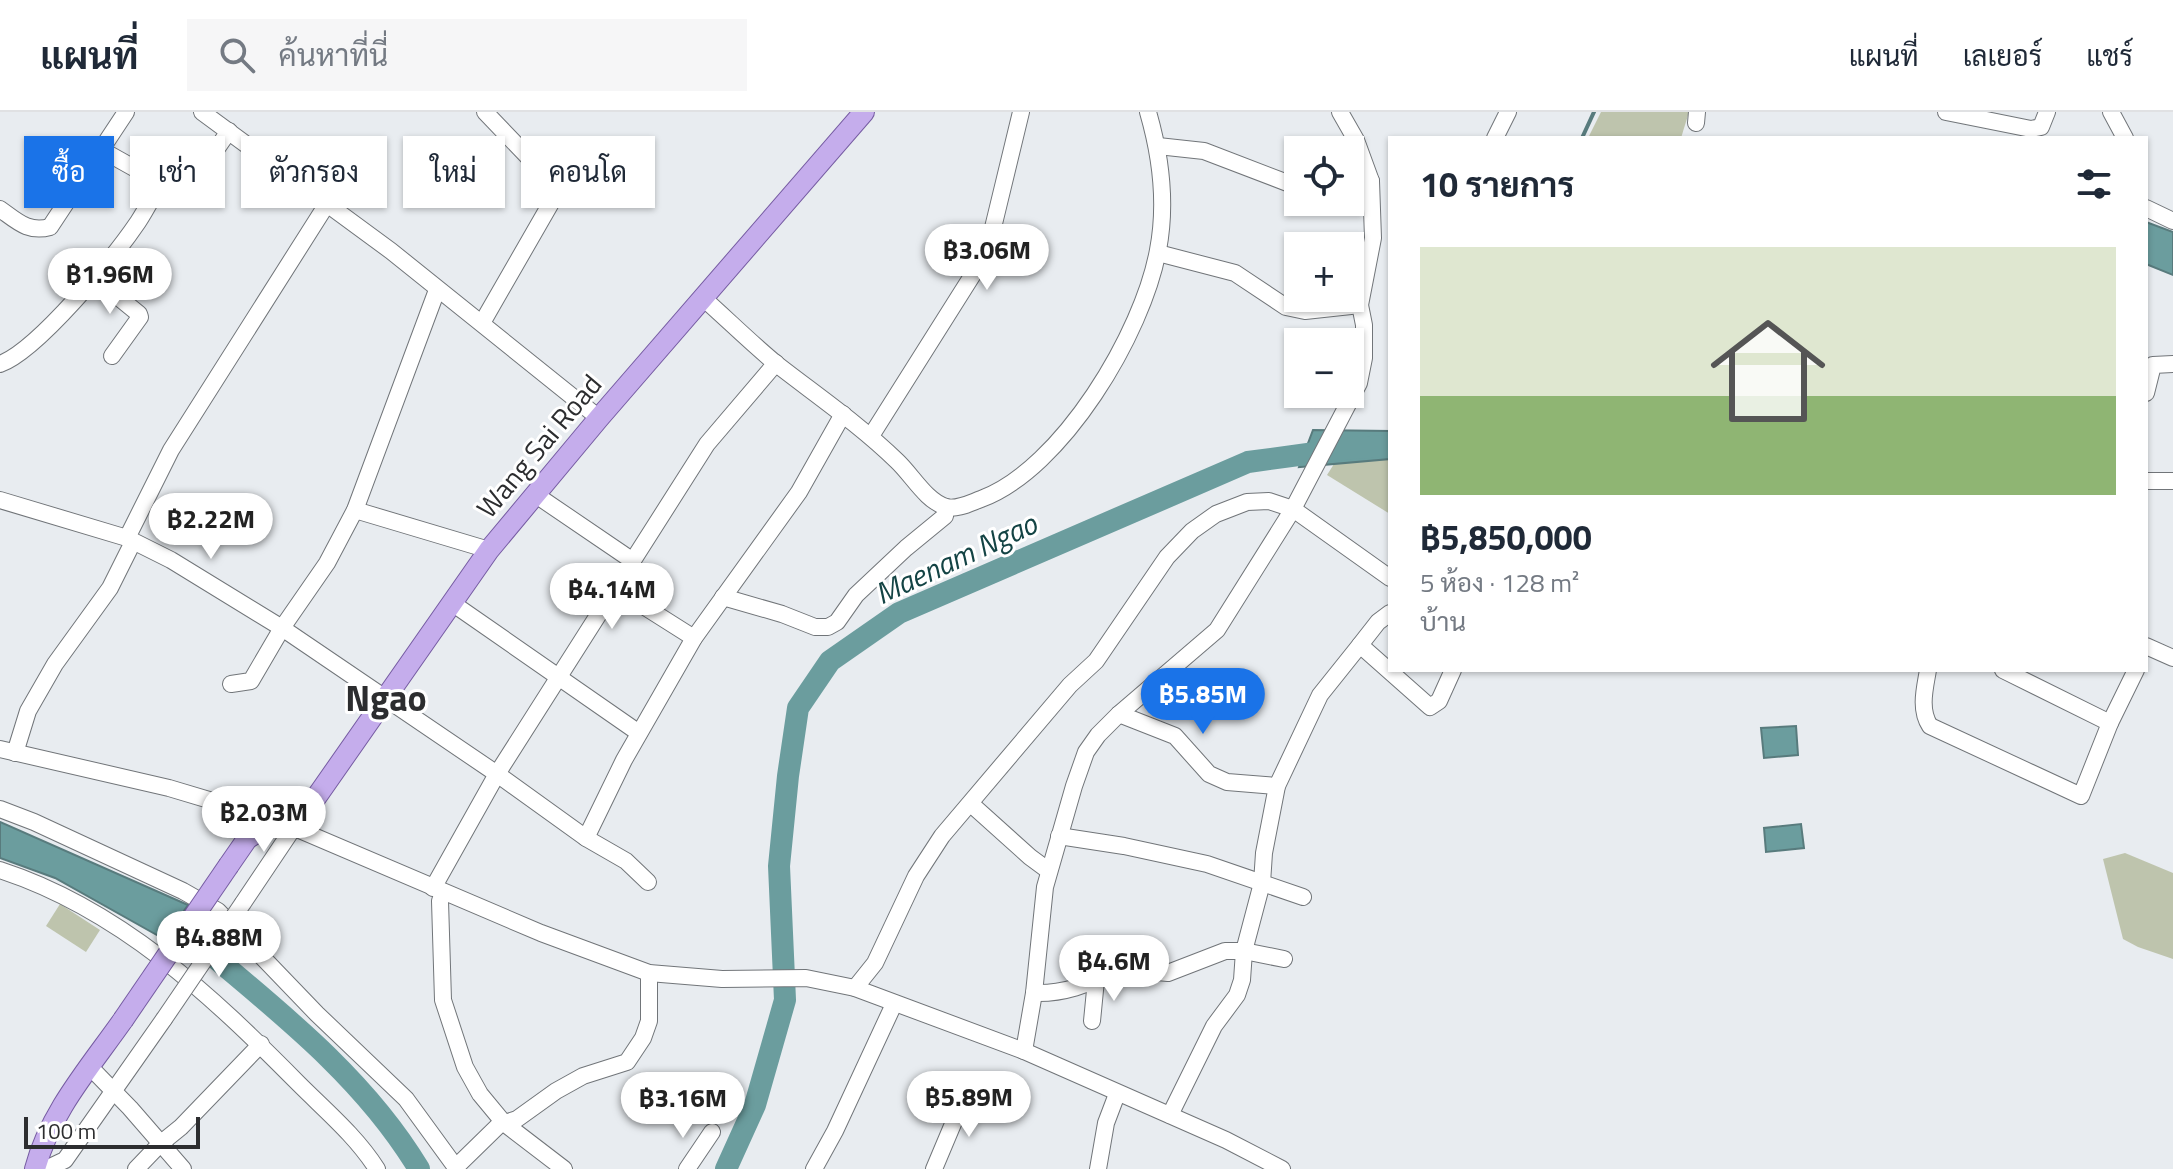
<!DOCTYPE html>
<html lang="th">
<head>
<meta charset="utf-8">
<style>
	:root { --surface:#fff; --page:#f6f6f7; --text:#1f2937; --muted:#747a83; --line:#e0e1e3; --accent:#1a73e8 }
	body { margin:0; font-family:"Titillium Web",Sarabun,sans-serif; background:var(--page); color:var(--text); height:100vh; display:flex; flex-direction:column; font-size:30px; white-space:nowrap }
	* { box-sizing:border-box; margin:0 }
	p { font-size:26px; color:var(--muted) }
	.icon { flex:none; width:44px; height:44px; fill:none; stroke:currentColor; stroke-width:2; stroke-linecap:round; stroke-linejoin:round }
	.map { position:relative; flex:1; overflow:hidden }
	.details { position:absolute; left:1388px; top:24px; width:760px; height:536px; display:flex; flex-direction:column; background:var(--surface); border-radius:0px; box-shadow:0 2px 6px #0004 }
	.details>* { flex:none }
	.banner { position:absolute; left:24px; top:24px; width:760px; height:72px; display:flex; gap:16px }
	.controls { position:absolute; left:1284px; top:24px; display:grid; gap:16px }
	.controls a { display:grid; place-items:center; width:80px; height:80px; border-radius:0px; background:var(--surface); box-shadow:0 2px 6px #0004; font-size:40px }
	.scale { position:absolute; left:24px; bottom:20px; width:176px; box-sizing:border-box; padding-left:8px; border:4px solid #2c2d2f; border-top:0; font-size:22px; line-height:28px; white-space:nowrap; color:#2c2d2f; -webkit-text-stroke:6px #fff; paint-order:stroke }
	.price { position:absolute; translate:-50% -68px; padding:0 18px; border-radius:28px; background:#fff; color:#222; font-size:26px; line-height:52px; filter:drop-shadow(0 2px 4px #0008) }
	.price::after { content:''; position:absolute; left:50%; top:48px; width:24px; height:18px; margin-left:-12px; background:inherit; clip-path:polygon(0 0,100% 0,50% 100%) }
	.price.active { background:var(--accent); color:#fff }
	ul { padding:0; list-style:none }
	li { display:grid; align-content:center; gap:16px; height:424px; padding:0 32px }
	li span { display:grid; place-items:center; height:248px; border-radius:0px; color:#555 }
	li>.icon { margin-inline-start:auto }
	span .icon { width:144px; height:144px; fill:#fffc; stroke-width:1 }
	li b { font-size:34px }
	h2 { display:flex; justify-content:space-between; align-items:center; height:96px; padding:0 32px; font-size:34px }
	.chip { padding:0 28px; border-radius:0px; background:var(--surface); box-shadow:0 2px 6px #0004; font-size:28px; line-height:72px }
	.chip.active { background:var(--accent); color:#fff }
	header { display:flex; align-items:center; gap:48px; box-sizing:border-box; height:112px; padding:0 40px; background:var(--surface); border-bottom:2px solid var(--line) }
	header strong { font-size:38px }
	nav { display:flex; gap:44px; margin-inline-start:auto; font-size:28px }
	.search { width:560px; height:72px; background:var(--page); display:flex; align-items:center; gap:20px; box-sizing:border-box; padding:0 28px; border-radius:0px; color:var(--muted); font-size:30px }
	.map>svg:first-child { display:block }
	.green { fill:#bec4ad }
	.water { fill:#6b9d9e; stroke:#587b7d; stroke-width:2 }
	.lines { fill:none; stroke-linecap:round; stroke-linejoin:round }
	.stream { stroke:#587b7d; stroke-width:4 }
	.river { stroke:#6b9d9e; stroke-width:22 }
	.minor-casing { stroke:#717579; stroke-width:18 }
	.major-casing { stroke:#765ca2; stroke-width:22 }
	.minor { stroke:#fff; stroke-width:16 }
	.major { stroke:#c5adec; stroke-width:20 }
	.minor-bridge-casing { stroke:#717579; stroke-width:18; stroke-linecap:butt }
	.major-bridge-casing { stroke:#765ca2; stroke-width:22; stroke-linecap:butt }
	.minor-bridge { stroke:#fff; stroke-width:16 }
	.major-bridge { stroke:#c5adec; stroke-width:20 }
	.labels { text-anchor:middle; stroke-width:6; stroke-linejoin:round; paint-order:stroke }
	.street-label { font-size:28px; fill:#2c2d2f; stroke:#fff }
	.water-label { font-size:30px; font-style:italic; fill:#134344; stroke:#fff }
	.district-label { font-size:36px; font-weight:bold; fill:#2c2d2f; stroke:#fff }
</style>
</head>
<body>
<header>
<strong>แผนที่</strong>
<div class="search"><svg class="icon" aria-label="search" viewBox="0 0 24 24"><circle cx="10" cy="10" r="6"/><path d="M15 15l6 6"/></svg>ค้นหาที่นี่</div>
<nav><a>แผนที่</a><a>เลเยอร์</a><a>แชร์</a></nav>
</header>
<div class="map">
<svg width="2173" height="1057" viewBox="0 0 2173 1057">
	<rect width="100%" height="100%" fill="#e8ecf0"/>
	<g class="green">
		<path d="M1601 0H1689L1681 26H1588Z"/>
		<path d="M1390 347V402L1327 363 1334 352Z"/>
		<path d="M2125 741 2173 761V847L2138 835 2123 827 2103 747Z"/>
		<path d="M60 792 100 818 86 840 46 814Z"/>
	</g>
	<g class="water">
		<path d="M2146 110 2173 120V163L2146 152Z"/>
		<path d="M1313 318 1390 319V347L1299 355Z"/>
		<path d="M1796 614 1798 643 1764 646 1761 616Z"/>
		<path d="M0 710 188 793 164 827 55 766 0 746Z"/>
		<path d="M1801 712 1804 736 1766 740 1764 716Z"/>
	</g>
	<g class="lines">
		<path class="stream" d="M1582 26 1594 0"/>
		<g class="river">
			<path d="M169 807C257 883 358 955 419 1057"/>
			<path d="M726 1057 755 993 785 888 779 754 788 664 798 596 830 549 899 501 1248 350 1351 336 1390 334"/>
		</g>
		<g class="minor-casing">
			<g id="minor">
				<path d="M202 0 391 139 599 306"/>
				<path d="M1946 0 2031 17 2041 15 2047 0"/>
				<path d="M2111 0 2125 26"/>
				<path d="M1696 11 1697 0"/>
				<path d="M1495 26 1508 0"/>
				<path d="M1158 34 1204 39 1298 75"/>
				<path d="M100 37 184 84 229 19"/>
				<path d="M1350 69H1371"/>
				<path d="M2146 96 2173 109"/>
				<path d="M0 97C17 109 28 121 50 115L126 0"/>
				<path d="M1158 141 1235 161 1286 195 1305 199 1360 193"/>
				<path d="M95 166 139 202 140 205 112 244"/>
				<path d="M702 185C728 208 753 233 779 254 819 285 861 314 897 349 912 363 926 389 946 395 957 398 970 391 981 387 1062 357 1143 221 1158 138 1167 91 1161 45 1148 0"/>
				<path d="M482 211 555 84V73L485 0"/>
				<path d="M0 252C37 239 115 144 138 110 146 98 153 84 160 72"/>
				<path d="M2146 281 2153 253 2173 252"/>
				<path d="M871 324 977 156 991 124 1021 0"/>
				<path d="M2146 369H2173"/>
				<path d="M536 383 633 449"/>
				<path d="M0 388 127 426 171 448 282 516 497 662 586 726 626 749 648 770"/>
				<path d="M355 398 489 438"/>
				<path d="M127 426 171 338 327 92"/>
				<path d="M615 476 694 526"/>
				<path d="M723 485 782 502 815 515H828L837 510 856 483 906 436 945 404 946 395"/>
				<path d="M452 491 639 621"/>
				<path d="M1360 533 1378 510 1390 501"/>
				<path d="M2146 534 2173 546"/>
				<path d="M1928 558C1925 576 1919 597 1930 614L2081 684 2110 611 2136 558"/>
				<path d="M2003 558 2110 611"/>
				<path d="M231 572 251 569 282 516 327 451 355 398 437 178"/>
				<path d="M1119 602 1175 624 1209 662 1227 670 1277 674"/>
				<path d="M0 637 169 676 276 708 541 821 649 861 722 867 806 866 855 876 1024 939 1226 1028 1282 1057"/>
				<path d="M15 641 28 599 55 552 110 476 133 430"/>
				<path d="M971 692 1030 745 1049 759"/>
				<path d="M0 697 34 710 183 779 218 799 317 902 406 987 457 1057"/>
				<path d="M1059 724 1124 734 1207 752 1303 785"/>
				<path d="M586 726 624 648 694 526 799 380 843 302"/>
				<path d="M0 758C120 797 212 884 299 972 326 999 356 1024 377 1057"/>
				<path d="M433 776 497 662 707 332 776 251"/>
				<path d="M443 780 440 789 443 888 465 955 480 982 504 1011 564 1057"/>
				<path d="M243 791 294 715"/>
				<path d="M855 876 875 851 916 764 942 724 1070 573 1096 549 1167 445 1192 419 1216 402 1247 390 1269 389 1293 397 1390 466"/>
				<path d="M1034 881C1059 882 1093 874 1112 856L1168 861 1225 839H1244L1284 847"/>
				<path d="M1092 909 1096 868"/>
				<path d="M1024 939 1034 881 1045 775 1074 674 1086 640 1098 623 1119 602 1217 518 1293 397 1359 271 1364 246V213L1360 193 1373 126 1371 69 1356 28 1340 0"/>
				<path d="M90 955 130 996 183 1057"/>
				<path d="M1170 1003 1214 914 1237 883 1242 868 1244 839 1262 771 1264 741 1277 674 1320 583 1360 533 1430 595 1439 589 1453 558"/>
				<path d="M456 1055 499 1013 517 1007 556 979 583 964 627 950 643 926 649 909V861"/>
				<path d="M46 1057 65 1048 164 907"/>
				<path d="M136 1057 160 1032 181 1015 261 932"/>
				<path d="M687 1057 712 1020"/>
				<path d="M814 1057 835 1019 894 892"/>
				<path d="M934 1057 966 981"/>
				<path d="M1098 1057 1106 1011 1117 982"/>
			</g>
		</g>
		<g class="major-casing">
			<g id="major">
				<path d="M229 753 247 727 276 708 301 707 489 438 599 306 864 0"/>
				<path d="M35 1057C50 1000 90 955 123 908"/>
			</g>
		</g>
		<use href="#minor" class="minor"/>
		<use href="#major" class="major"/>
		<g class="minor-bridge-casing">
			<path id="minor-bridge" d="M164 907 243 791"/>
		</g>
		<g class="major-bridge-casing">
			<path id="major-bridge" d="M123 908 229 753"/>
		</g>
		<use href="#minor-bridge" class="minor-bridge"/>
		<use href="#major-bridge" class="major-bridge"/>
	</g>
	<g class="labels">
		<g class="street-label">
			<text transform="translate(539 334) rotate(-50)" y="10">Wang Sai Road</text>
		</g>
		<g class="water-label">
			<text transform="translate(956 447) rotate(-25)" y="10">Maenam Ngao</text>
		</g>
		<g class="district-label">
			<text x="386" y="599">Ngao</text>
		</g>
	</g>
</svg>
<div class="controls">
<a><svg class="icon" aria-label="locate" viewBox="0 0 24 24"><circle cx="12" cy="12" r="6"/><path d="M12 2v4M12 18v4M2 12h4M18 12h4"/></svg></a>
<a>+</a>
<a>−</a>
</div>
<div class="scale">100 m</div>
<b class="price" style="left:987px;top:180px">฿3.06M</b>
<b class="price" style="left:110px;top:204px">฿1.96M</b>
<b class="price" style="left:211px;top:449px">฿2.22M</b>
<b class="price" style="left:612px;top:519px">฿4.14M</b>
<b class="price active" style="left:1203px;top:624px">฿5.85M</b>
<b class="price" style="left:264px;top:742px">฿2.03M</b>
<b class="price" style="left:219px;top:867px">฿4.88M</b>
<b class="price" style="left:1114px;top:891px">฿4.6M</b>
<b class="price" style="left:969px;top:1027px">฿5.89M</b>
<b class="price" style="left:683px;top:1028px">฿3.16M</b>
<div class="banner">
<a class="chip active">ซื้อ</a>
<a class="chip">เช่า</a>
<a class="chip">ตัวกรอง</a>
<a class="chip">ใหม่</a>
<a class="chip">คอนโด</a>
</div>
<section class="details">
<h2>10 รายการ<svg class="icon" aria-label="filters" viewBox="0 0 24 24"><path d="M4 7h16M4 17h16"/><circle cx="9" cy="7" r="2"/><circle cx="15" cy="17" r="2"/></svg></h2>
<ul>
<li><span style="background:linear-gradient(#dfe7d0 60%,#8fb573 0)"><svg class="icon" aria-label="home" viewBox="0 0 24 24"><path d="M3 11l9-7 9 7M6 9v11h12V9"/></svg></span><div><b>฿5,850,000</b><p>5 ห้อง · 128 m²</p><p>บ้าน</p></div></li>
</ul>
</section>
</div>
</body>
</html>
